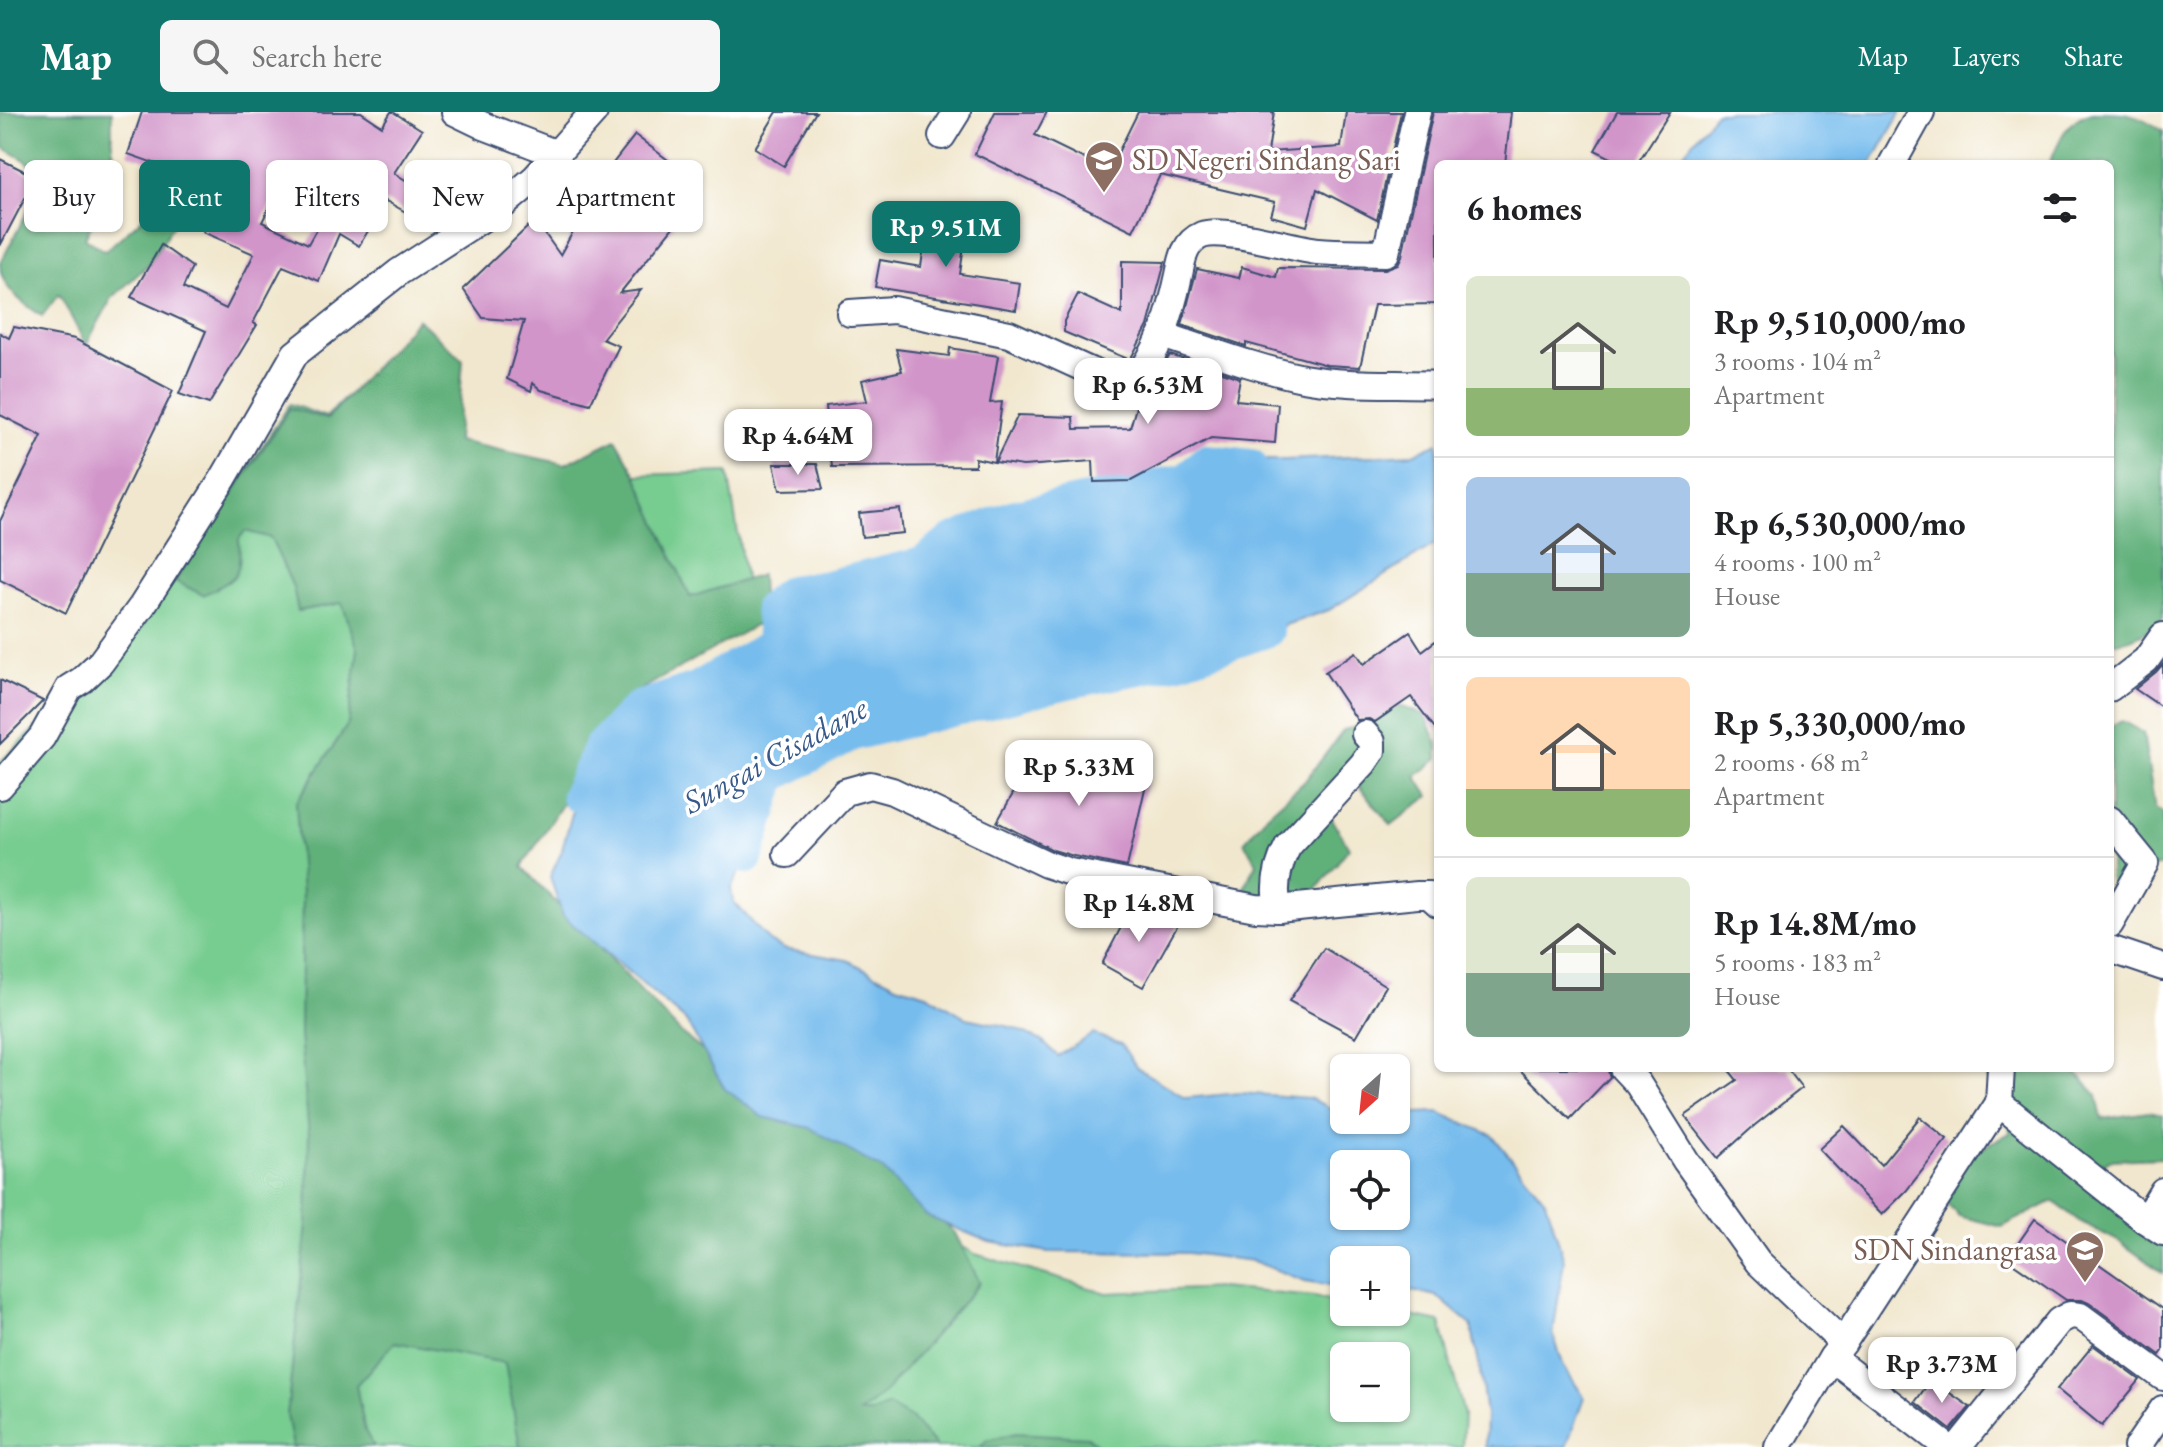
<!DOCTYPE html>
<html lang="en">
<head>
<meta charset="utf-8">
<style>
	:root { --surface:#fff; --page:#f6f6f6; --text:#202124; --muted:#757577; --line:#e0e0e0; --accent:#0f766e }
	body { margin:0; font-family:"EB Garamond",serif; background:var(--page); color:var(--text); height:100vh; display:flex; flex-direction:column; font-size:30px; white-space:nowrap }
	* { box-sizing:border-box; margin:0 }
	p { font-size:26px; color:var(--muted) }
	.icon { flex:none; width:44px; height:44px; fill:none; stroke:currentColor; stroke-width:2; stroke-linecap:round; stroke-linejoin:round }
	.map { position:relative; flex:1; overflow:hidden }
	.sheet { position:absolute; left:1434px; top:48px; width:680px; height:912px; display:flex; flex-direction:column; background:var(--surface); border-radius:12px; box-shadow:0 2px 6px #0004 }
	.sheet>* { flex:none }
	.hud { position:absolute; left:24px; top:48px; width:760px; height:72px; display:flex; gap:16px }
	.needle { width:52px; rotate:207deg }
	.controls { position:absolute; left:1330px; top:942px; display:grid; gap:16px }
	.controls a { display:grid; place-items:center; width:80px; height:80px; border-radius:12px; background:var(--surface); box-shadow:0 2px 6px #0004; font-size:40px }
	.price { position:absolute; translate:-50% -68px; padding:0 18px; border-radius:16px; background:#fff; color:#222; font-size:26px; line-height:52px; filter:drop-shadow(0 2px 4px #0008) }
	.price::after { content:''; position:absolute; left:50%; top:48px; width:24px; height:18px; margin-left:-12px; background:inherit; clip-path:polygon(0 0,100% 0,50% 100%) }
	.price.active { background:var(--accent); color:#fff }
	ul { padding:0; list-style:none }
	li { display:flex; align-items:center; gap:24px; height:200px; padding:0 32px }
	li+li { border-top:2px solid var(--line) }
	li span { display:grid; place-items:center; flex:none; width:224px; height:160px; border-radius:12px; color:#555 }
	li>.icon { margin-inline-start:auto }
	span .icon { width:96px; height:96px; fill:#fffc; stroke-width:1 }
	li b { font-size:34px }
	h2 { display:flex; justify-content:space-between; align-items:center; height:96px; padding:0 32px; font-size:34px }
	.pill { padding:0 28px; border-radius:12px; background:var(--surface); box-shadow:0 2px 6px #0004; font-size:28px; line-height:72px }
	.pill.active { background:var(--accent); color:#fff }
	header { display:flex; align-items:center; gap:48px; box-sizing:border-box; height:112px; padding:0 40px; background:var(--accent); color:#fff }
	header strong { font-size:38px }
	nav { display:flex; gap:44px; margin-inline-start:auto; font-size:28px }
	.search { width:560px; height:72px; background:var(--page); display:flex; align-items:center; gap:20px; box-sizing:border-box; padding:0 28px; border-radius:12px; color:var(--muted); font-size:30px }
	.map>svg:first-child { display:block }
	.green { fill:#77cc90; stroke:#497e77; stroke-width:2; fill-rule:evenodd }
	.forest { fill:#61b07a; stroke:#3e706c; stroke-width:2 }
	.water { fill:#76bced; stroke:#4876a6; stroke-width:2; fill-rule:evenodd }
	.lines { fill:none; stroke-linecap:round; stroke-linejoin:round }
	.canal { stroke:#76bced; stroke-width:32 }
	.building { fill:#d195c9; fill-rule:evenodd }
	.minor-casing { stroke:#3b4b6f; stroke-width:30 }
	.minor { stroke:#fff; stroke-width:26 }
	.labels { text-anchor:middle; stroke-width:7; stroke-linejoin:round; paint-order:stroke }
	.education-label { font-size:30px; fill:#785e54; stroke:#fff; text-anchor:start }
	.water-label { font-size:32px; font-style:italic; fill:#365989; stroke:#fff }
</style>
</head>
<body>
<header>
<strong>Map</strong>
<div class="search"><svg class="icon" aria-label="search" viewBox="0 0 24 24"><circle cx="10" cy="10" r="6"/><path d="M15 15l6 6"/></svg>Search here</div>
<nav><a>Map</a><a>Layers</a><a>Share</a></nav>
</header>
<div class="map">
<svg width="2163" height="1335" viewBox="0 0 2163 1335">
	<rect width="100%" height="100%" fill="#fff"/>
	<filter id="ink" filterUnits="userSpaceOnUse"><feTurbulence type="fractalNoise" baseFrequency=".0125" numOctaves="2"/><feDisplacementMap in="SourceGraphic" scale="16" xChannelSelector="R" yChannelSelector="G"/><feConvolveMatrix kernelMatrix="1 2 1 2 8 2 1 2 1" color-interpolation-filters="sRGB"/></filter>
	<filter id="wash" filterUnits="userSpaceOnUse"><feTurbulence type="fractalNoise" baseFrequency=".006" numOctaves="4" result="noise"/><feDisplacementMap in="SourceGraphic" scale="32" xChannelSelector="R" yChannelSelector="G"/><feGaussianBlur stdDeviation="1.8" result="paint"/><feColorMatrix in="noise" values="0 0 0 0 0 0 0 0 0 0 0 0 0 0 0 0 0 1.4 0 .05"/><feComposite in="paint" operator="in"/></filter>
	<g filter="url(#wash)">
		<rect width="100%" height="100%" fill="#f1e7ce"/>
		<path class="green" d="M418 213 452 332 566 358 615 332 636 363 728 360 752 509 633 582 551 667 522 755 541 835 677 965 975 1142 1107 1181 1220 1176 1314 1185 1344 1191V1200H1392L1440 1210 1464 1303 1462 1335H0V650L140 518 290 292 326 305ZM1344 1244H1396V1296H1344Z"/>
		<g class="forest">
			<path d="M0 0H112V35L119 59 85 126 105 139 169 83 177 106 151 150 112 186 86 233 59 182 42 204C24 192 0 176 0 152L41 73C38 51 22 47 4 36Z"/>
			<path d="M2093 0C2125 0 2136 0 2163 19V507C2149 519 2130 531 2110 530V52H2049C2060 28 2065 7 2093 0Z"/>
			<path d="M418 207 463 248 457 329 565 352 616 327 636 363 690 485 761 463 763 509 633 582 522 755 681 921 779 1002 798 999 903 1068 955 1121 980 1171 885 1280 859 1301H869L889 1293 911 1306 936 1335H520L505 1251 395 1230 356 1273 365 1319 374 1335H293L287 1303 307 1112 309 1023 300 923 302 782 296 691 348 612 358 537 342 491 298 499 293 475 271 426 245 419 239 427C242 467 236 466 203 483L175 469 290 296 327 307Z"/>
			<path d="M1397 593 1425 603 1438 632V647L1416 664 1429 684 1391 713 1357 672 1327 698 1349 736 1305 792 1265 794 1244 776 1257 751 1244 730 1267 703 1304 670 1344 618 1369 612Z"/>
			<path d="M2122 609 2143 621 2155 697 2163 701V753C2141 756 2126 765 2110 779V614Z"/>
			<path d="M1984 956H2066L2080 964 2097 983 2102 1007 2148 1000 2163 1003V1046L2109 1048 2091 1064 2163 1129V1161L2120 1130 2079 1109 2053 1089 2002 1115 1959 1104 1943 1088 1966 1044 2010 1021 2008 997 1983 960Z"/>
			<path d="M1016 1321 1088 1325 1100 1335H980L987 1328Z"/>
		</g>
		<g class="water">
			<path d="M1716 0H1901L1871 52H1675Z"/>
			<path d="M1438 331V430L1329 498 1180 549 1072 570 852 623 772 665 747 746 731 777 733 789 769 829 784 837 847 848 897 873 927 882 967 906 1015 916 1042 929 1058 944 1093 922 1121 932 1137 956 1186 986 1240 981 1309 986 1335 998 1344 999V1008H1396V1002L1438 1000 1492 1023 1546 1089 1564 1148 1553 1222 1564 1255 1584 1285 1566 1335H1485L1486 1303 1479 1252 1471 1213 1437 1184 1396 1176V1148H1344V1175L1305 1169 1253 1149 1188 1141 1049 1140 989 1130 926 1104 883 1058 810 1016 763 1005 725 977 686 909 563 804 550 765 561 741 577 684 638 595 696 576 774 531 770 496 790 479 922 452 950 429 1012 404 1186 367 1206 348H1285L1413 342ZM1344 1052H1396V1104H1344Z"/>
		</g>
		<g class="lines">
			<g class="canal">
				<path d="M577 684 599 635 638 595 696 576 774 531 770 496 790 479 822 475 922 451 950 429 1012 404 1186 367 1206 348 1251 353"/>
				<path d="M747 746 772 665 852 623 1072 570 1180 549 1268 519"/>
			</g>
		</g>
		<g id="blocks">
			<g class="building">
				<path d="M142 0H361L382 14 391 0H393L422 18 394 61 458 100 455 105 436 117 386 89 359 134 339 122 319 169 283 154 253 211 257 213 209 292 179 282 206 219 131 185 161 133 192 155 183 176 226 197 254 142 203 120 219 82 184 65 185 62 128 42ZM285 63 330 93 308 132 262 110Z"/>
				<path d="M777 0H816L784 54 755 36Z"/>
				<path d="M995 0H1047L1035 23 1109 59 1138 0H1274L1268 40 1341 35 1346 0H1401L1377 108 1317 77 1307 114 1271 104 1275 90 1160 63 1133 119 975 42Z"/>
				<path d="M1433 0H1511L1505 52H1438V192L1374 193 1360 255 1327 253 1246 231V234L1182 213 1197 157 1239 166 1242 155 1276 165 1278 156 1385 157 1398 152 1402 144Z"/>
				<path d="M1617 0H1670L1637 52H1623L1595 38Z"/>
				<path d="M635 23 693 67 607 59Z"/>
				<path d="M0 47 36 65 0 134Z"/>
				<path d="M607 59 674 114 620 181 641 178 602 227 619 234 590 292 541 278 533 271 531 279 507 267 524 209 483 206 463 177 535 108 560 143Z"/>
				<path d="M929 98 968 104 960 162 1020 171 1016 198 875 175 880 148 921 155Z"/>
				<path d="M1122 149 1165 150 1148 214 1130 248 1064 220V209L1078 182 1122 202Z"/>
				<path d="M14 215 75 227 173 279 66 501 0 468V409L42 324 0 303V221L9 226Z"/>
				<path d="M950 236 998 244 990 291 1002 290 994 350 975 346V354L832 355 826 294 867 289 862 268 902 259 896 237 949 244Z"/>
				<path d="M1170 243 1240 266 1236 288 1278 292 1275 331 1211 326 1131 369 1094 370 1093 349 1023 354 995 350 1018 303 1073 305 1074 317 1130 316 1139 285 1155 269Z"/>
				<path d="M774 352H817L823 377 780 378Z"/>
				<path d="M900 397 903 421 862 425 859 401Z"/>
				<path d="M1410 520 1422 539 1438 527V620L1411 585 1375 610 1369 607 1357 608 1325 560 1356 540 1364 552Z"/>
				<path d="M2163 552V596L2135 577 2156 560Z"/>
				<path d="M0 568 43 589 0 632Z"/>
				<path d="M1036 641 1101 657 1104 648 1149 659 1127 755 1074 744 1053 738 997 710Z"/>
				<path d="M1134 790 1178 813 1143 875 1102 852Z"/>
				<path d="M1324 836 1386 874 1356 925 1289 889Z"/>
				<path d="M1518 956H1607L1610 965 1570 1007Z"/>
				<path d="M1727 956H1787L1802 976 1755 1013 1718 1046 1685 1004 1737 968Z"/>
				<path d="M1920 1005 1947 1027 1906 1079 1882 1103 1819 1037 1844 1014 1881 1053Z"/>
				<path d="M2035 1107 2163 1197V1239L2160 1243 2089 1191 2082 1188H2066L2007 1147Z"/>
				<path d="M2093 1233 2140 1268 2102 1314 2057 1277Z"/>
				<path d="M1931 1268 1970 1295 1951 1318 1915 1290Z"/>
			</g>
		</g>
	</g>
	<g filter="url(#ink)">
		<use href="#blocks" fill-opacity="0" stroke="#3b4b6f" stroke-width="2"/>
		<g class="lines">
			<g class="minor-casing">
				<g id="minor">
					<path d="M455 0 484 14 557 42"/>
					<path d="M942 24 957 0"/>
					<path d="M1892 52 1921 0"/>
					<path d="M850 201 894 198 1009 222 1090 259 1122 271 1133 270C1159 242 1171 201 1179 163 1182 147 1185 130 1202 123 1224 115 1291 136 1318 139 1340 141 1363 140 1386 141L1417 0"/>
					<path d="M1162 223C1208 238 1255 256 1303 266 1347 274 1393 271 1438 273"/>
					<path d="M2110 576 2146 548 2163 524"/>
					<path d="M0 674 42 625 69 576 82 568 101 550 142 494 223 367 295 242 399 160 503 93 535 66 594 0"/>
					<path d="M2110 708 2145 751 2110 812"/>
					<path d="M787 742 845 680 870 673 892 679 1046 752 1070 760 1256 796 1278 797 1417 783H1429L1438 791"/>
					<path d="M1278 797C1273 775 1277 754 1288 734L1363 652 1372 639V630L1365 622"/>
					<path d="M2110 837 2163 855"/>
					<path d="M1623 956 1638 972 1686 1049 1758 1150 1843 1231"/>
					<path d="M1999 991 2145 1108 2163 1120"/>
					<path d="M2145 1108 2163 1079"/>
					<path d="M1832 1246 1947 1335"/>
					<path d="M1778 1335 1832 1246 1843 1231 1999 991 2001 956"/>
					<path d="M1958 1335 2059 1209 2070 1203 2080 1204 2163 1265"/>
					<path d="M2137 1335 2163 1297"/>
				</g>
			</g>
			<use href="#minor" class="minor"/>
		</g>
	</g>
	<defs>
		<g id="school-pin" transform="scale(2)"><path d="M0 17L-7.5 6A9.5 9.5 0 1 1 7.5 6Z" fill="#8d6e63" stroke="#fff"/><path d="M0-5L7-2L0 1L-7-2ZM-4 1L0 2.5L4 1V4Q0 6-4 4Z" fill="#fff"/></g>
	</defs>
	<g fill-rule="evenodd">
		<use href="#school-pin" x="1104" y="48"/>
		<use href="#school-pin" x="2085" y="1138"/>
	</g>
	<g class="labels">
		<g class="education-label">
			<text x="1132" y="58">SD Negeri Sindang Sari</text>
			<text x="2057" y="1148" text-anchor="end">SDN Sindangrasa</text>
		</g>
		<g class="water-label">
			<text transform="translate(775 643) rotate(-29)" y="11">Sungai Cisadane</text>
		</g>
	</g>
</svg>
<div class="controls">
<a><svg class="needle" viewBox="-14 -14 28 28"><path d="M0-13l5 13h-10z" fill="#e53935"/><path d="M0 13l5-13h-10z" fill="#757577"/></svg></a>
<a><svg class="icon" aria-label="locate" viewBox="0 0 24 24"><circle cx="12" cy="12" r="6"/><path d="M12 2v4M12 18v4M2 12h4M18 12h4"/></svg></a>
<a>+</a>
<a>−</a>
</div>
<b class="price active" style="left:946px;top:157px">Rp 9.51M</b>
<b class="price" style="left:1148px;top:314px">Rp 6.53M</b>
<b class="price" style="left:798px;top:365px">Rp 4.64M</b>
<b class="price" style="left:1079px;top:696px">Rp 5.33M</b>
<b class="price" style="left:1139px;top:832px">Rp 14.8M</b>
<b class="price" style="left:1942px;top:1293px">Rp 3.73M</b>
<div class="hud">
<a class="pill">Buy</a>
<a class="pill active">Rent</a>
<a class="pill">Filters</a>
<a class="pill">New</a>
<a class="pill">Apartment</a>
</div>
<section class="sheet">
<h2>6 homes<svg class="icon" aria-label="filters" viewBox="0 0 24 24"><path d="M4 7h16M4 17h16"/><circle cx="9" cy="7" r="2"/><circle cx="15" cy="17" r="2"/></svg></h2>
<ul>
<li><span style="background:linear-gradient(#dfe7d0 70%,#8fb573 0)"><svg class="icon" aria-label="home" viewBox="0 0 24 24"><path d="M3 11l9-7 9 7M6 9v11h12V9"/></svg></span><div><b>Rp 9,510,000/mo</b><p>3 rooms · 104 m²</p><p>Apartment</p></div></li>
<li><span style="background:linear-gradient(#a9c7e8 60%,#7fa58c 0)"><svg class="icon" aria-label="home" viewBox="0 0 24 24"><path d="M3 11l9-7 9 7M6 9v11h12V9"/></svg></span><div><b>Rp 6,530,000/mo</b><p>4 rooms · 100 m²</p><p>House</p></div></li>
<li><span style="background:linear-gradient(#ffd9b3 70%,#8fb573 0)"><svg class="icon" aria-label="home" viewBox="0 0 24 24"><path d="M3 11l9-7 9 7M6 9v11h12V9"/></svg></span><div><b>Rp 5,330,000/mo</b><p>2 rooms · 68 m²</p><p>Apartment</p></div></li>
<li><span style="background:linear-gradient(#dfe7d0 60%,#7fa58c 0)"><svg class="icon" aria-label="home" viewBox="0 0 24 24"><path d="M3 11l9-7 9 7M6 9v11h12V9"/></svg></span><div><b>Rp 14.8M/mo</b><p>5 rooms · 183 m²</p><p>House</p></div></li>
</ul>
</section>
</div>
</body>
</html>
